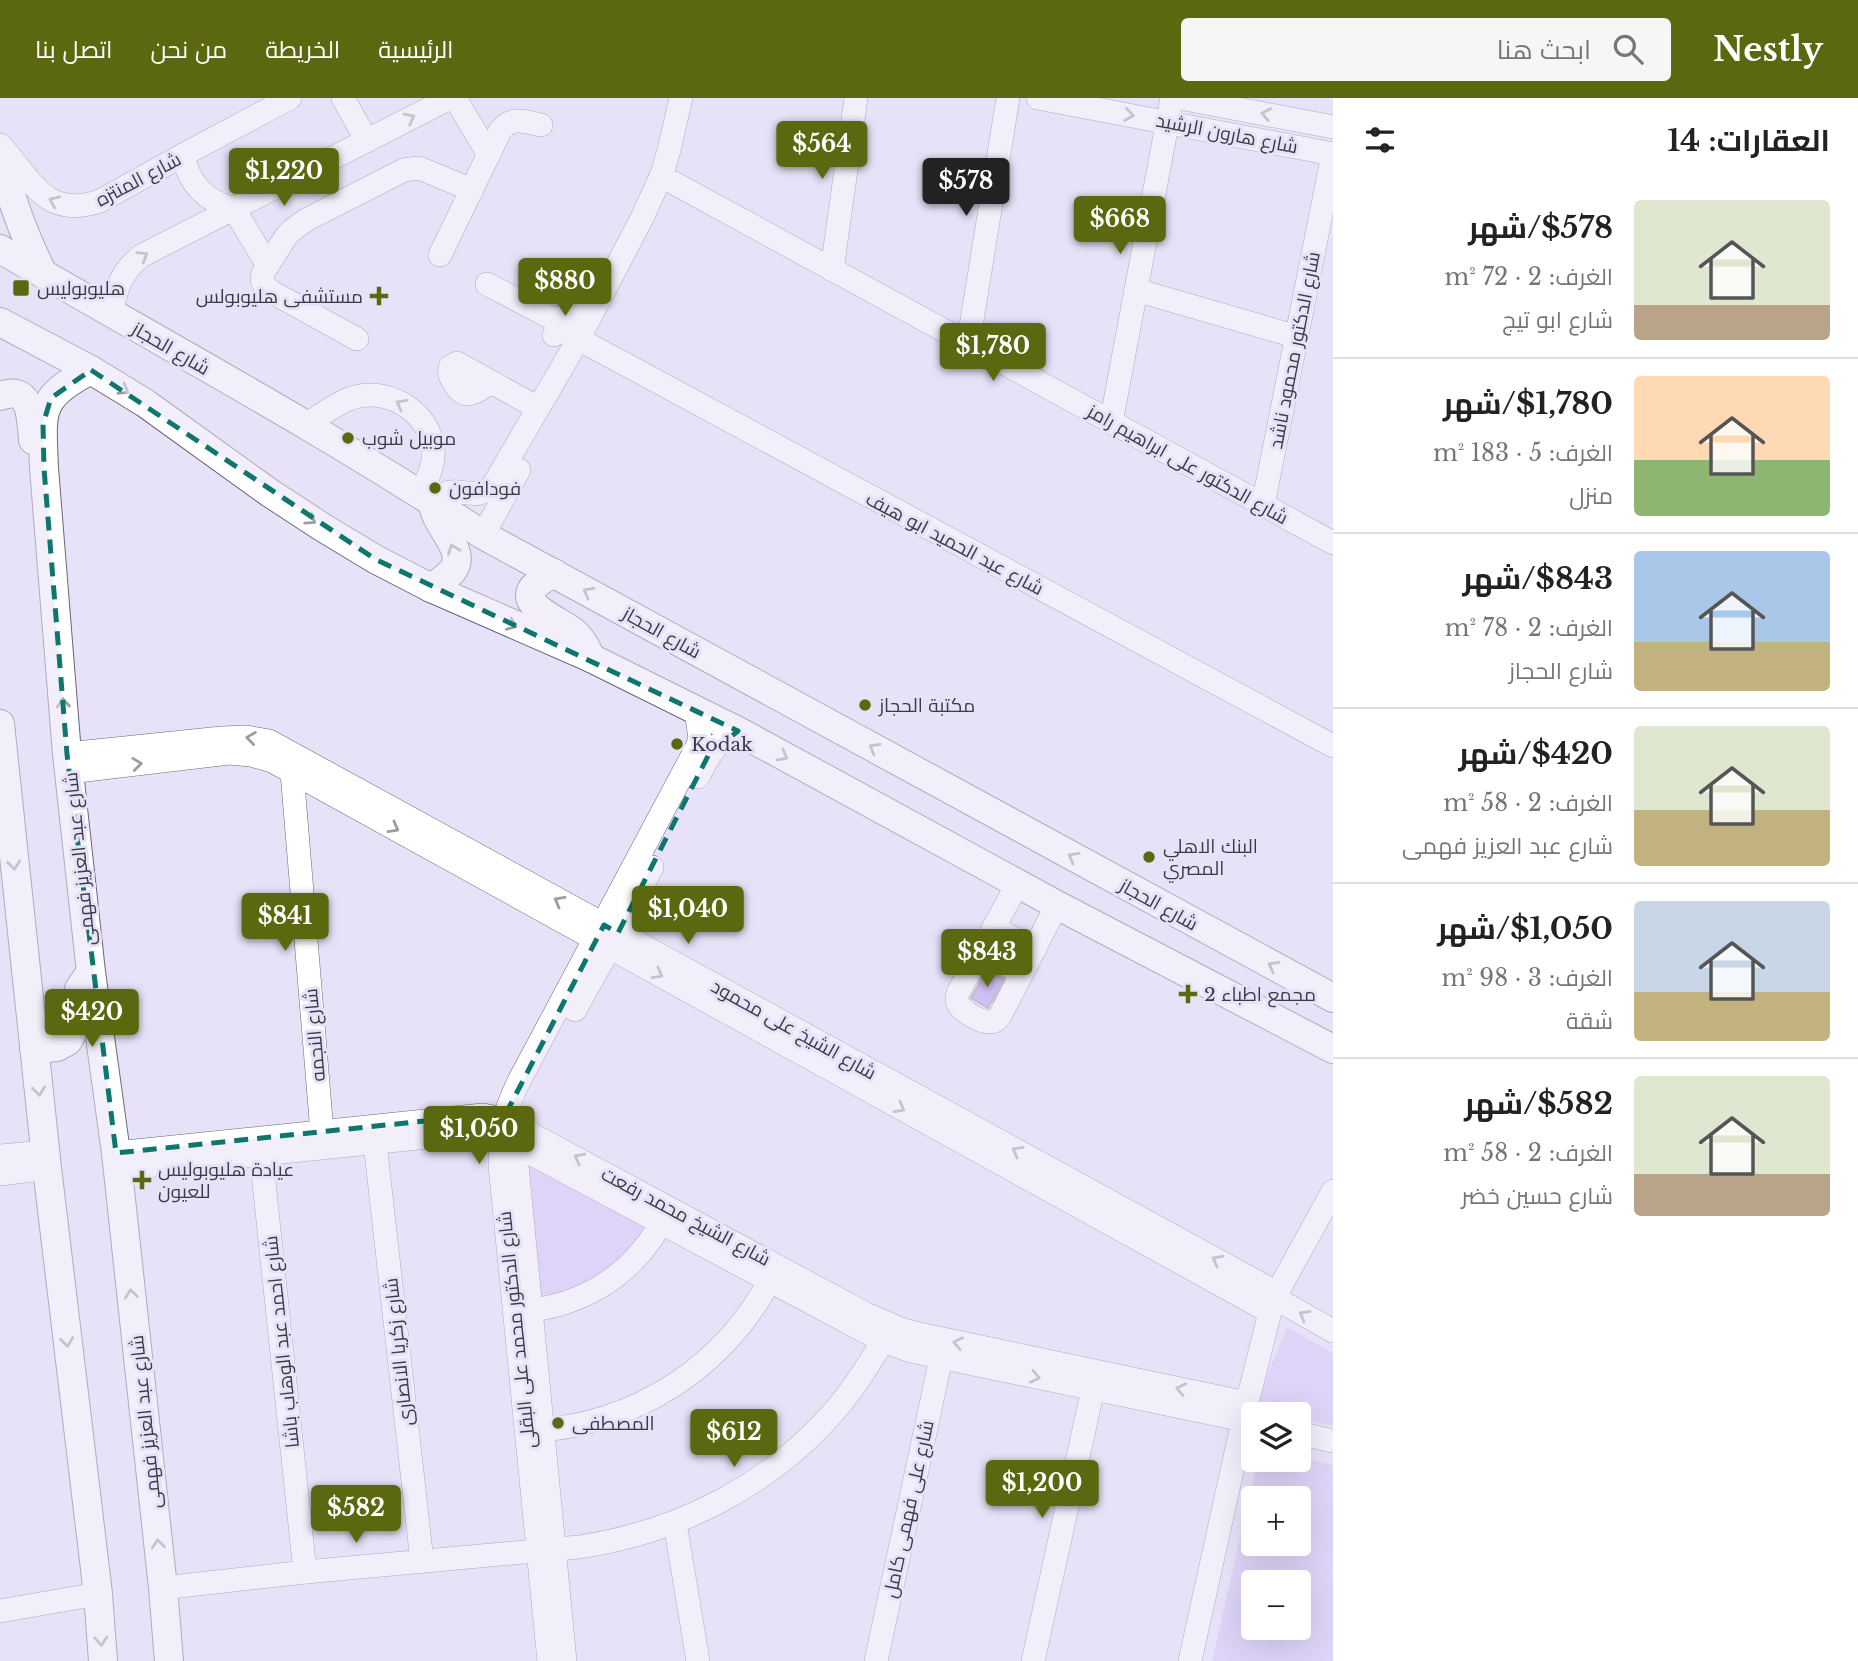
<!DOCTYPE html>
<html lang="ar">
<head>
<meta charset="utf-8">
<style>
	:root { --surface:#fff; --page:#f6f6f6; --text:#222; --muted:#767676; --line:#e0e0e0; --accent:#5c680f }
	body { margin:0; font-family:"Libre Baskerville",Cairo,serif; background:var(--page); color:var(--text); direction:rtl; height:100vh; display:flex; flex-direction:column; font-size:26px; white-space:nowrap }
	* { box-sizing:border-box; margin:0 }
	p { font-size:23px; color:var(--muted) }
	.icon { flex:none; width:38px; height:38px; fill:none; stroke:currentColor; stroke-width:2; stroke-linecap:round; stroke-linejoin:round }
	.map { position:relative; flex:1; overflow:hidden; direction:ltr }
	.side { display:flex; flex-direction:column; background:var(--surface); width:525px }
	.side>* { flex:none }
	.tools { position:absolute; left:1241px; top:1304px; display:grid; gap:14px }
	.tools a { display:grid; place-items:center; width:70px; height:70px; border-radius:7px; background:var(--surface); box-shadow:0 7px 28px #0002; font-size:35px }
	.price { position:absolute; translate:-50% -60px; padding:0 16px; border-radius:7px; background:var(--accent); color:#fff; font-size:23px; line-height:46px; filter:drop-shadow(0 2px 4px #0008) }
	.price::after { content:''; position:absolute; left:50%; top:42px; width:21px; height:16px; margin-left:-10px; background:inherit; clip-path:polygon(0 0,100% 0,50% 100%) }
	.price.active { background:#222; color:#fff }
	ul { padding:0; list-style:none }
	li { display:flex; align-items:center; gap:21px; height:175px; padding:0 28px }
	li+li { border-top:2px solid var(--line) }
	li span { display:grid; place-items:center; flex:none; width:196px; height:140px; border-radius:7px; color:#555 }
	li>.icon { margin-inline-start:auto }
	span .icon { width:84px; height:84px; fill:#fffc; stroke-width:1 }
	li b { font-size:30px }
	h2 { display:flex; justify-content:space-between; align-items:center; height:84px; padding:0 28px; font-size:30px }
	header { display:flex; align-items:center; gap:42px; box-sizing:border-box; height:98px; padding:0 35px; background:var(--accent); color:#fff }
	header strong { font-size:33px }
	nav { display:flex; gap:38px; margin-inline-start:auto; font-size:24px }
	.search { width:490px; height:63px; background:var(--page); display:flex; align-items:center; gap:18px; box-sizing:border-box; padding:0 24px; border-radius:7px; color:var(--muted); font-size:26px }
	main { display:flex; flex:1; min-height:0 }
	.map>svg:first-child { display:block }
	.green { fill:#d3c4f9; fill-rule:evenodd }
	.building { fill:#b398ec; stroke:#948fa4; stroke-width:2; filter:url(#shadow) }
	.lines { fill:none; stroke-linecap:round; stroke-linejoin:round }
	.minor-casing { stroke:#6c677a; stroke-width:24 }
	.major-casing { stroke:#6c677a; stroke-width:30 }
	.minor { stroke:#fff; stroke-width:23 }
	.major { stroke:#fff; stroke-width:28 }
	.oneway { stroke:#9e9ca1 }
	.marked { fill:none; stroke:#0f766e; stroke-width:5; stroke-dasharray:14 9; stroke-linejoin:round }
	.poi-dot { fill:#5c680f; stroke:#e8e2f8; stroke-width:2.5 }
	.labels { text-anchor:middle; stroke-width:6; stroke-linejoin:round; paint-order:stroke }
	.street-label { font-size:19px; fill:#3c3a43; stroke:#e8e2f8 }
	.poi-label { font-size:19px; fill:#3c3a43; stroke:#e8e2f8; text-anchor:start }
</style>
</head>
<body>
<header>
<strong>Nestly</strong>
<div class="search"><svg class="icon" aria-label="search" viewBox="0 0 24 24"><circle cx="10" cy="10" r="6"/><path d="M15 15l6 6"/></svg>ابحث هنا</div>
<nav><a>الرئيسية</a><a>الخريطة</a><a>من نحن</a><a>اتصل بنا</a></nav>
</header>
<main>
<section class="side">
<h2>العقارات: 14<svg class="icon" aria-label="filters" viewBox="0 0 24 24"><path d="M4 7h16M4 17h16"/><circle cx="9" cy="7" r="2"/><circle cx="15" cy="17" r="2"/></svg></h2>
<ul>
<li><span style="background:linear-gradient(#dfe7d0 75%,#b9a48a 0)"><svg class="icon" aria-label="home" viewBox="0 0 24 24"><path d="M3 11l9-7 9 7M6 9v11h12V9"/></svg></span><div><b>$578/شهر</b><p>الغرف: 2 · 72 m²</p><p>شارع ابو تيج</p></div></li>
<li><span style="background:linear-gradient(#ffd9b3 60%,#8fb573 0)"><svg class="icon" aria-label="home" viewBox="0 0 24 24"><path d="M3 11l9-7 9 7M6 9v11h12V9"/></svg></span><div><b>$1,780/شهر</b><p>الغرف: 5 · 183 m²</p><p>منزل</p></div></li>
<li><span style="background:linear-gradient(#a9c7e8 65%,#c2b280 0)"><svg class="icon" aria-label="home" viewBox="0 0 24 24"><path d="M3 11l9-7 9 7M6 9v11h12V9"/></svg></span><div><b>$843/شهر</b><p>الغرف: 2 · 78 m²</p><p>شارع الحجاز</p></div></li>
<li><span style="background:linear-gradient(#dfe7d0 60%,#c2b280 0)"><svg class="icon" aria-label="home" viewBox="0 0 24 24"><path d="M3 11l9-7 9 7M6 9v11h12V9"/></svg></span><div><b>$420/شهر</b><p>الغرف: 2 · 58 m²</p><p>شارع عبد العزيز فهمى</p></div></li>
<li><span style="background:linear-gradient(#c9d6e8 65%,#c2b280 0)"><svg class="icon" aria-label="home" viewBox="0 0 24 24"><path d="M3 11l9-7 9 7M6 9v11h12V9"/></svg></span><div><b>$1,050/شهر</b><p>الغرف: 3 · 98 m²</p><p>شقة</p></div></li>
<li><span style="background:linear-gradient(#dfe7d0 70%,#b9a48a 0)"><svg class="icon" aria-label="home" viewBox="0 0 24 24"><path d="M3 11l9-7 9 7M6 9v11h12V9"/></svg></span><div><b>$582/شهر</b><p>الغرف: 2 · 58 m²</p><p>شارع حسين خضر</p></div></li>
</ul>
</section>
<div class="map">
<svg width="1333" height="1563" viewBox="0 0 1333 1563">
	<defs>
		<filter id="shadow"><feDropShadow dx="6" dy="-6" stdDeviation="0" flood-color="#0004"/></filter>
	</defs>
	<rect width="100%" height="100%" fill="#e8e2f8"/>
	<g class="green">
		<path d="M515 1047 661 1125 634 1162 531 1213Z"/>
		<path d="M1287 1229 1333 1255V1328L1299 1320 1298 1316H1283L1254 1309Z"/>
		<path d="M1299 1360 1333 1367V1563H1212L1258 1362H1298ZM1298 1400V1446H1253V1400ZM1298 1484V1530H1253V1484Z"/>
	</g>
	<path class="building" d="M987 872 1003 881 988 910 971 900Z"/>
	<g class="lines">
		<g class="minor-casing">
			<g id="minor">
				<path d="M343 0 367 43"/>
				<path d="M455 0 489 57"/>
				<path d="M1038 0 1333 56"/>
				<path d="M1180 0 1333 29"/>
				<path d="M0 47C32 81 45 122 100 103L183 57 290 0"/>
				<path d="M183 57C189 86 205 103 234 111L267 166"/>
				<path d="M674 85 1333 445"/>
				<path d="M440 157 500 33C511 18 524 23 541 27"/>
				<path d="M832 172 856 0"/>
				<path d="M487 186 561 225"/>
				<path d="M1136 192 1298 239"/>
				<path d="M111 215C117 190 120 175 141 158L450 0"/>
				<path d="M558 230 1333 648"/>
				<path d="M554 237 578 195"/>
				<path d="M357 241 270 193 265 188 262 182 263 175 285 140 291 133 306 122 404 72 418 70 424 72 472 92"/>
				<path d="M968 247 1008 0"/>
				<path d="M492 284C475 293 466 305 454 285 450 279 449 276 450 269L457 265C484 280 511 295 538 310"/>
				<path d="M1111 325 1172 0"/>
				<path d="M306 327C320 318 336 305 352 300 390 287 437 318 433 361 432 372 425 386 421 397"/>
				<path d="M433 404C454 380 474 409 494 386L578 242 642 120 662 76 669 52 681 0"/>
				<path d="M1263 407 1333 56"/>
				<path d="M483 437 519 372"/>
				<path d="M67 656 222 640 246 639 269 643 1277 1195"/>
				<path d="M69 674 229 655 251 657 272 663 1270 1214"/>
				<path d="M292 674 322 1034"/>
				<path d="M698 679C709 657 715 645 738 633"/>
				<path d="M1018 785 958 895C957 901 956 902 959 907 963 914 982 925 990 924 996 924 996 922 1000 918L1057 807"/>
				<path d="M994 830 1035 851"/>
				<path d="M981 853 1022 875"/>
				<path d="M575 912 618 835 652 769"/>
				<path d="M516 1037 515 1047 565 1563"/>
				<path d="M375 1045 422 1463"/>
				<path d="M116 1055 483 1017 503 1021 866 1216 901 1231 919 1236 1247 1305"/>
				<path d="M261 1056 305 1474"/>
				<path d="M0 1058 45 1054"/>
				<path d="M117 1071 466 1035C483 1037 498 1040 515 1047L883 1243 911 1253 1253 1324"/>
				<path d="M0 1076 47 1070"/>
				<path d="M1275 1200 1333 1233"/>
				<path d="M516 1214C585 1209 638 1175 668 1112"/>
				<path d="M528 1333C636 1328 729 1268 776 1170"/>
				<path d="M1298 1335 1333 1343"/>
				<path d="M675 1425 698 1563"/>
				<path d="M163 1490 305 1474 579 1449C679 1434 772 1387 838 1309 855 1289 869 1266 883 1243"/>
				<path d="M0 1513 98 1496"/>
				<path d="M549 1563 500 1067C500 1030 503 1017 519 983L697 649 700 640 696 612"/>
				<path d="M876 1563 941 1260"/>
				<path d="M1033 1563 1093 1291"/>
				<path d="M1190 1563 1247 1305 1270 1214 1277 1195 1333 1093"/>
			</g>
		</g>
		<g class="major-casing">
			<g id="major">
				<path d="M0 55C9 98 24 137 43 176"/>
				<path d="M0 151C162 245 327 334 483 437L1333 900"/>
				<path d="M0 224 91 272 145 305 270 395 322 429 375 461 431 490 591 560 738 633 1057 807 1333 951"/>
				<path d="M91 272C36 300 42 314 44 370L67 656 91 874 116 1055 163 1490 169 1563"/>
				<path d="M0 298C32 286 31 320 33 342"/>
				<path d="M554 475C546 480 530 487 530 497 529 512 566 526 576 536 583 543 587 551 591 560"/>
				<path d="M431 490C438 485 448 479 453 472 468 451 433 427 433 404"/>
				<path d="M0 626 47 1070 98 1496 103 1563"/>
				<path d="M34 951 57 949 68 943 74 931 79 891 90 875"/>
			</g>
		</g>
		<use href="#minor" class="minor"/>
		<use href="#major" class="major"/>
	</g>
	<defs><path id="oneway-chevron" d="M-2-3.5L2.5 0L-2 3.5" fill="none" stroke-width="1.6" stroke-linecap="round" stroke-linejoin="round" transform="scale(1.75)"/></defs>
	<g class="oneway">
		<use href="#oneway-chevron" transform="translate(1266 16) rotate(-169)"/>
		<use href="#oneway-chevron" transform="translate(1129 17) rotate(10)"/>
		<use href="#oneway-chevron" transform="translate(410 20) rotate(-27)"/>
		<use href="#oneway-chevron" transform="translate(54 103) rotate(-156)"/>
		<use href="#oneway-chevron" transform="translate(143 158) rotate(-32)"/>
		<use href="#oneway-chevron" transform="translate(124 292) rotate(31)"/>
		<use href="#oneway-chevron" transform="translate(401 306) rotate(-151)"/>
		<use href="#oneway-chevron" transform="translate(311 422) rotate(34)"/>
		<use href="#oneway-chevron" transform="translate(453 451) rotate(-110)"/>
		<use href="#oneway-chevron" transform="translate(588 494) rotate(-151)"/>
		<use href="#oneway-chevron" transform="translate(512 527) rotate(23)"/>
		<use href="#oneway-chevron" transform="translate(63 605) rotate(-95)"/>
		<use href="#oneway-chevron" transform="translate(251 640) rotate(-172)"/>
		<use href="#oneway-chevron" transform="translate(874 650) rotate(-151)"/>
		<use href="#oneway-chevron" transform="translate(783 658) rotate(28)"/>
		<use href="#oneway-chevron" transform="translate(137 666) rotate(-7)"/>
		<use href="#oneway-chevron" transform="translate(394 730) rotate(29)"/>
		<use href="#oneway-chevron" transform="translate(1073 759) rotate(-151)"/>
		<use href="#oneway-chevron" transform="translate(14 767) rotate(84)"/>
		<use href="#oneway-chevron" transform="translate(559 803) rotate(-151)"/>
		<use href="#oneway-chevron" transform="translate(1273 868) rotate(-151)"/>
		<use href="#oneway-chevron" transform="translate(658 876) rotate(29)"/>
		<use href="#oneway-chevron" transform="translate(39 993) rotate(84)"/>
		<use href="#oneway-chevron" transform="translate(900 1010) rotate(29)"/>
		<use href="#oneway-chevron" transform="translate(1017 1053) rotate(-151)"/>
		<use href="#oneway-chevron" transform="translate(579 1060) rotate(-152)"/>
		<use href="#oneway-chevron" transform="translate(1217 1162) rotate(-151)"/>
		<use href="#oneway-chevron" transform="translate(131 1196) rotate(-96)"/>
		<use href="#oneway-chevron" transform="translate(1304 1217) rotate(-150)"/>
		<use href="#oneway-chevron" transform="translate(67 1244) rotate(83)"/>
		<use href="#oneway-chevron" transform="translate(958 1245) rotate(-168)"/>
		<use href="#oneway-chevron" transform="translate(1035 1279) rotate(12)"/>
		<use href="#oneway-chevron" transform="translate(1181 1291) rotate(-168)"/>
		<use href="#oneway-chevron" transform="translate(158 1446) rotate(-96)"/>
		<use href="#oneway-chevron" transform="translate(101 1543) rotate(86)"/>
	</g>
	<path d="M0 0H1333V1563H0ZM91 272 375 461 738 633 709 656 618 835 604 827 503 1021 483 1017 116 1055 67 656 44 370 43 326 51 300Z" fill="#e8e2f8" fill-opacity=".55" fill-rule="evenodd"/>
	<path class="marked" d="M91 272 375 461 738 633 709 656 618 835 604 827 503 1021 483 1017 116 1055 67 656 44 370 43 326 51 300Z"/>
	<g class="poi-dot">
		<rect x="12" y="181" width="18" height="18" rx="3.5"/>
		<path d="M375.5 187.5h7v7h7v7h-7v7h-7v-7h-7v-7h7z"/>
		<circle cx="348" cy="340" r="7"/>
		<circle cx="435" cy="390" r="7"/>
		<circle cx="865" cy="607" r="7"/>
		<circle cx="677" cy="646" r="7"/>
		<circle cx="1149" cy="759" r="7"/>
		<path d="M1184.5 885.5h7v7h7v7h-7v7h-7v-7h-7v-7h7z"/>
		<path d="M138.5 1071.5h7v7h7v7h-7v7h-7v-7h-7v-7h7z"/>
		<circle cx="558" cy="1325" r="7"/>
	</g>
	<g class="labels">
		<g class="street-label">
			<text transform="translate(1227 35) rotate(11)" y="7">شارع هارون الرشيد</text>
			<text transform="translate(138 81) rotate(-28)" y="7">شارع المنتزه</text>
			<text transform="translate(171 250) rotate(30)" y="7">شارع الحجاز</text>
			<text transform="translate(1294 252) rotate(-79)" y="7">شارع الدكتور محمود ناشد</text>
			<text transform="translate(1188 366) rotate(29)" y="7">شارع الدكتور على ابراهيم رامز</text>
			<text transform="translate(955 445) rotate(28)" y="7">شارع عبد الحميد ابو هيف</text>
			<text transform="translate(662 534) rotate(29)" y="7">شارع الحجاز</text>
			<text transform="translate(79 761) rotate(-96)" y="7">شارع عبد العزيز فهمى</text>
			<text transform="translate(1159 806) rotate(29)" y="7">شارع الحجاز</text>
			<text transform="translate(794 931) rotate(29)" y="7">شارع الشيخ على محمود</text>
			<text transform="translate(314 937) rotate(-95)" y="7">شارع النجمه</text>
			<text transform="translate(686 1118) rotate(28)" y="7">شارع الشيخ محمد رفعت</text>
			<text transform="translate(516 1232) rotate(-96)" y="7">شارع الدكتور محمد على البقلى</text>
			<text transform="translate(281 1244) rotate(-96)" y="7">شارع احمد عبد الوهاب باشا</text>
			<text transform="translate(398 1254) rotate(-96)" y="7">شارع زكريا الانصارى</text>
			<text transform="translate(145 1324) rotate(-96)" y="7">شارع عبد العزيز فهمى</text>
			<text transform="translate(908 1411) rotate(-78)" y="7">شارع على فهمى كامل</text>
		</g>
		<g class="poi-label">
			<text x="37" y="197">هليوبوليس</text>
			<text x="363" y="205" text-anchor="end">مستشفى هليوبولس</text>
			<text x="362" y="347">موبيل شوب</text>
			<text x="449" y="397">فودافون</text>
			<text x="879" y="614">مكتبة الحجاز</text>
			<text x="691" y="653">Kodak</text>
			<text x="1163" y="755">البنك الاهلي<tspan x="1163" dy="22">المصري</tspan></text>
			<text x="1204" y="903">مجمع اطباء 2</text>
			<text x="158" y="1078">عيادة هليوبوليس<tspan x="158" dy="22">للعيون</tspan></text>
			<text x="572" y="1332">المصطفى</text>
		</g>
	</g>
</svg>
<div class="tools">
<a><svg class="icon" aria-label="layers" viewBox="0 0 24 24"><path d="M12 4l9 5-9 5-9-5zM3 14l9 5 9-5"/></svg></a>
<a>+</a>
<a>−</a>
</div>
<b class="price" style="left:822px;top:83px">$564</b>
<b class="price" style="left:284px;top:110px">$1,220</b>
<b class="price active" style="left:966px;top:120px">$578</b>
<b class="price" style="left:1120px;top:158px">$668</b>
<b class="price" style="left:565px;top:220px">$880</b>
<b class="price" style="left:993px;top:285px">$1,780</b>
<b class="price" style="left:688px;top:848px">$1,040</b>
<b class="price" style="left:285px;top:855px">$841</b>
<b class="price" style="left:987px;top:891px">$843</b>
<b class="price" style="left:92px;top:951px">$420</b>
<b class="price" style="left:479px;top:1068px">$1,050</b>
<b class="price" style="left:734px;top:1371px">$612</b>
<b class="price" style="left:1042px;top:1422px">$1,200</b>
<b class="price" style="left:356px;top:1447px">$582</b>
</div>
</main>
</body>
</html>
